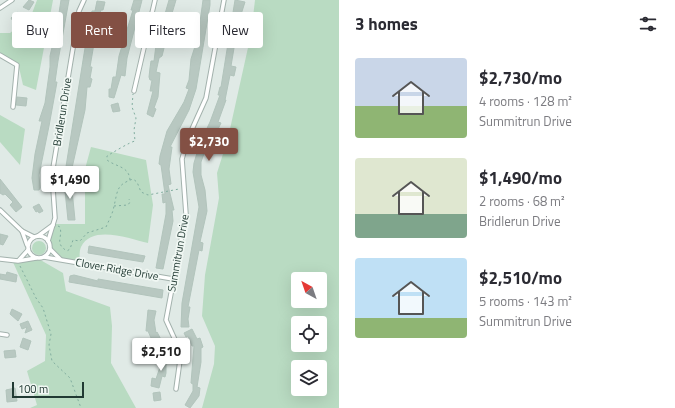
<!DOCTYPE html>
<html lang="en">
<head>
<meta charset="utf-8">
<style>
	:root { --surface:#fff; --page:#f7f7f7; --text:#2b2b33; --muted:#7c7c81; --accent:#835044 }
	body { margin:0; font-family:"Titillium Web",sans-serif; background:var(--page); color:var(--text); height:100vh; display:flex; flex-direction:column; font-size:15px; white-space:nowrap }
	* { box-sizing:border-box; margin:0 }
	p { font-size:13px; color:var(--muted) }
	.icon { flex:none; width:22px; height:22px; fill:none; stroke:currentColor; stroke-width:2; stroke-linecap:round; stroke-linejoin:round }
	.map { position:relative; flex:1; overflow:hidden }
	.details { display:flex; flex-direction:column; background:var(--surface); width:336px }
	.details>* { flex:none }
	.hud { position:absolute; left:12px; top:12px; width:267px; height:36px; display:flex; gap:8px }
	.needle { width:26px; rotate:320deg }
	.tools { position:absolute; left:291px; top:272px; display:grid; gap:8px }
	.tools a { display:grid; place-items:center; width:36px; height:36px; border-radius:4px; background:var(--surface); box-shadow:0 4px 16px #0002; font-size:20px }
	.scale { position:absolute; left:12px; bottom:10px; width:72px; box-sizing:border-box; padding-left:4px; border:2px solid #213a33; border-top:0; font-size:11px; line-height:14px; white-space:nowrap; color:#213a33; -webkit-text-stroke:3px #f0f7f3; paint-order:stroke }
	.price { position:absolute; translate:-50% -34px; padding:0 9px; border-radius:4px; background:#fff; color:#222; font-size:13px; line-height:26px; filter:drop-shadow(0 1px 2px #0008) }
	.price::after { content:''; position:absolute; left:50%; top:24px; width:12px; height:9px; margin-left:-6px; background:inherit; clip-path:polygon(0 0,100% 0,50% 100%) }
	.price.current { background:var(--accent); color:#fff }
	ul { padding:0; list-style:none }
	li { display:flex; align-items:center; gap:12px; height:100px; padding:0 16px }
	li span { display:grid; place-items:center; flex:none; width:112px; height:80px; border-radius:4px; color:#555 }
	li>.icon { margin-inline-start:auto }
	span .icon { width:48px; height:48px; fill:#fffc; stroke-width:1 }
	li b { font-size:17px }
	h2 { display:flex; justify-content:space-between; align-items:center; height:48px; padding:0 16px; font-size:17px }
	.chip { padding:0 14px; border-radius:4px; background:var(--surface); box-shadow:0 4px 16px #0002; font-size:14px; line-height:36px }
	.chip.current { background:var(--accent); color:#fff }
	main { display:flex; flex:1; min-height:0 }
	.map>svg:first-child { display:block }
	.green { fill:#b9dbc2; fill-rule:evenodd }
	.building { fill:#b8c8c1; stroke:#b2c4bc }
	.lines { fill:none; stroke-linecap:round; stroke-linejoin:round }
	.street-casing { stroke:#a3b2ad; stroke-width:5.5 }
	.path { stroke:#81ad9f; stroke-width:1; stroke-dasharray:2 3; stroke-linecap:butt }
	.street { stroke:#fff; stroke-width:3.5 }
	.labels { text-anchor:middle; stroke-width:3.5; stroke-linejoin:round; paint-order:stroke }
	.street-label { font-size:11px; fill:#213a33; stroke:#f0f7f3 }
</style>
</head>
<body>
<main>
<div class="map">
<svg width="339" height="408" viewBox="0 0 339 408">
	<rect width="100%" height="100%" fill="#e0eae6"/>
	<g class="green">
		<path d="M37 0H53L36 90 23 85 18 63 0 54V33H10L31 16Z"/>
		<path d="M255 0H339V408H202L214 364 215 346 202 316 205 275 219 198 217 173 228 138 251 34ZM298 279H320V301H298ZM298 323H320V345H298ZM298 367H320V389H298Z"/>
		<path d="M0 115 25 129 20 165 0 142Z"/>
		<path d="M91 147 146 160 153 205 148 243C130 239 92 224 81 247 79 251 80 258 79 263 66 260 47 257 48 240 48 235 52 229 54 224H85V169Z"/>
		<circle cx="39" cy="248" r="7"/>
		<path d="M37 258 63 273 66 291 110 307 112 326 111 363 136 408H30L37 405 27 371 45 361 46 335 12 260Z"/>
	</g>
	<g class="building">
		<path d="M29 0 34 2 29 10 23 7Z"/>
		<path d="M61 0H69L58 61 55 82H57L49 126 39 175 40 188 39 190H34L32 178 35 154 42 121H39L45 103 50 67V56L60 13H59Z"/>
		<path d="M134 0H142L141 4 127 58 125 76 121 75 114 98 109 97V89H111L113 77H116L119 56 133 10H131Z"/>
		<path d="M169 0H176L164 40H166L162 56 159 58 156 72 160 73 158 97 154 108 156 109 153 117 147 114 153 91H150L152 80H150L149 77 150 68 151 61H154L156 45Z"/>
		<path d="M203 0H210V5L196 89 189 110 170 147H172L169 169 171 184 168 185 174 210H172L173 221 163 269 156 268 166 214V202L163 203 162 194H165L161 165 159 164 160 156 167 131 184 102 189 89 186 88 189 80 191 59 198 37Z"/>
		<path d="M235 0 245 2 238 24 231 66 236 67 234 76 230 75 225 100H226L218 122 221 123 217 131 214 129 208 142 201 162V175L205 190 207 211 200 242 203 243 202 251 199 250 188 307H190L188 319 189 327H181L182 303 199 207 193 172 194 163 200 143 210 122 220 95H218L220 87H221Z"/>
		<path d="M97 1 105 2 103 10H101L98 20 90 67H92L90 78 92 79 90 87H87L85 110 72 168 71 180 64 179 89 23 92 11H95Z"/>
		<path d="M18 12 22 17 14 23 11 18Z"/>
		<path d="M17 97 27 98 26 106 16 105Z"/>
		<path d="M118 103 120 111 113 112 111 105Z"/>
		<path d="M0 179 22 207 16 212 10 205 13 202 5 194 3 195 0 193Z"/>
		<path d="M71 180 75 220H68L64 181Z"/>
		<path d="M39 204 43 211 39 213 38 211 36 212 33 207Z"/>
		<path d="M0 234 8 236 3 245 0 244Z"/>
		<path d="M89 246 145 256 143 262 88 253Z"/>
		<path d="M7 272 17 275 16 282 0 279V274L6 275Z"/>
		<path d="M74 275 98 281V279L163 290 162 298 69 282 70 276Z"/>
		<path d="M12 309 22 314 18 321 10 314Z"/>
		<path d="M148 310 156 311 154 320 156 333 157 332 166 349 158 354 148 331H146Z"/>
		<path d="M28 321 32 330 25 333 27 327 22 329 20 324Z"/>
		<path d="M192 329 197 339 200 338 203 347 201 348V362L197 387 200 388 199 396 190 408 185 405 193 391V384L191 383 194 346H192L188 336 186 337 184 333Z"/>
		<path d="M23 338 31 341 28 350 20 347Z"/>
		<path d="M15 350 16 357 5 358 4 351Z"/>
		<path d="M160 356H169V361H166V373L165 377 162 376 159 388 151 386 152 378 156 379 160 367Z"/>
		<path d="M15 388 17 401 7 402 6 390Z"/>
		<path d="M160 392 161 400 154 401 153 393Z"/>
	</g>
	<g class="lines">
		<g class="street-casing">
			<g id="street">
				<path d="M0 8 12 0"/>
				<path d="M0 55 17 65 13 107"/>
				<path d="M134 91 155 0"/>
				<path d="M0 210 22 231 34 237"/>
				<path d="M22 231 27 245"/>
				<path d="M38 236 53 225"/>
				<circle cx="39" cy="247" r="11"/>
				<path d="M48 241 55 218 52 174 77 24 79 11 84 0"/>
				<path d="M50 249 60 259"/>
				<path d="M44 257 173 279"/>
				<path d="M0 259 18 261 36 258"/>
				<path d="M19 260 28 250"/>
				<path d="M0 334 7 335"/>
				<path d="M176 389 181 353 166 320 186 214 182 159 188 138 206 98 224 0"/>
			</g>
		</g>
		<g class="path">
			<path d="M130 180C129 166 116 167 107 160V156C112 153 130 142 135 141L134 130 136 118 132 107 133 94"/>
			<path d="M114 206 128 205 130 202 129 199"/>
			<path d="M58 226 60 227C63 238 54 243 67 251L70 249 73 240 80 241 87 233 106 227C109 220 113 213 114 206 118 190 116 185 133 179L137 182 141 192 148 195 179 189"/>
			<path d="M20 266 36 298 43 308 51 334 49 345 52 361 70 378 81 408"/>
		</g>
		<use href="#street" class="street"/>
	</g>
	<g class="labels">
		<g class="street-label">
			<text transform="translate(62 112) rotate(-81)" y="4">Bridlerun Drive</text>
			<text transform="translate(178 253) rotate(-80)" y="4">Summitrun Drive</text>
			<text transform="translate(117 269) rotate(10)" y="4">Clover Ridge Drive</text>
		</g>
	</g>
</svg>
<div class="tools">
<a><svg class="needle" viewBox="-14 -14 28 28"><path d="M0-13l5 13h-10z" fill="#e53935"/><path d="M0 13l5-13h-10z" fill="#7c7c81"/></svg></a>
<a><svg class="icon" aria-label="locate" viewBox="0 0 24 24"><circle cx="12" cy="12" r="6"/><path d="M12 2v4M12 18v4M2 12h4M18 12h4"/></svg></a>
<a><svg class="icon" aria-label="layers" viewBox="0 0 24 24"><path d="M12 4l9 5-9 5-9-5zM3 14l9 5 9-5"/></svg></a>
</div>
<div class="scale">100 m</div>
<b class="price current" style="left:209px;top:162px">$2,730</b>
<b class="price" style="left:70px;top:200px">$1,490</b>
<b class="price" style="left:161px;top:372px">$2,510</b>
<div class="hud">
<a class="chip">Buy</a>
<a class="chip current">Rent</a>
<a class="chip">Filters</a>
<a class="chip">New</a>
</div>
</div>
<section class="details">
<h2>3 homes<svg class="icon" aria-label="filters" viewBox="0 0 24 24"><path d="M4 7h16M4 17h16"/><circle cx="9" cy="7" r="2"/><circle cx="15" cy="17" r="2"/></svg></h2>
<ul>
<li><span style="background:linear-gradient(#c9d6e8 60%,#8fb573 0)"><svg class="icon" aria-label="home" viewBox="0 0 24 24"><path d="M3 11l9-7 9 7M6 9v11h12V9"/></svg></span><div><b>$2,730/mo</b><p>4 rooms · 128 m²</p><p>Summitrun Drive</p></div></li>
<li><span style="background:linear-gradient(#dfe7d0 70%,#7fa58c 0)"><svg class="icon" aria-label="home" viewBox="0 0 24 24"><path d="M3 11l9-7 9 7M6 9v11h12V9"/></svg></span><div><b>$1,490/mo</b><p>2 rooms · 68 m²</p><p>Bridlerun Drive</p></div></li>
<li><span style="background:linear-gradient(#bfe0f5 75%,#8fb573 0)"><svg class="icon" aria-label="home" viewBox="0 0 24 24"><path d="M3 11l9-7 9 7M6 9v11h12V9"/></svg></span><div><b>$2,510/mo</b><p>5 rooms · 143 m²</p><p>Summitrun Drive</p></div></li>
</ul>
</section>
</main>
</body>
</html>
